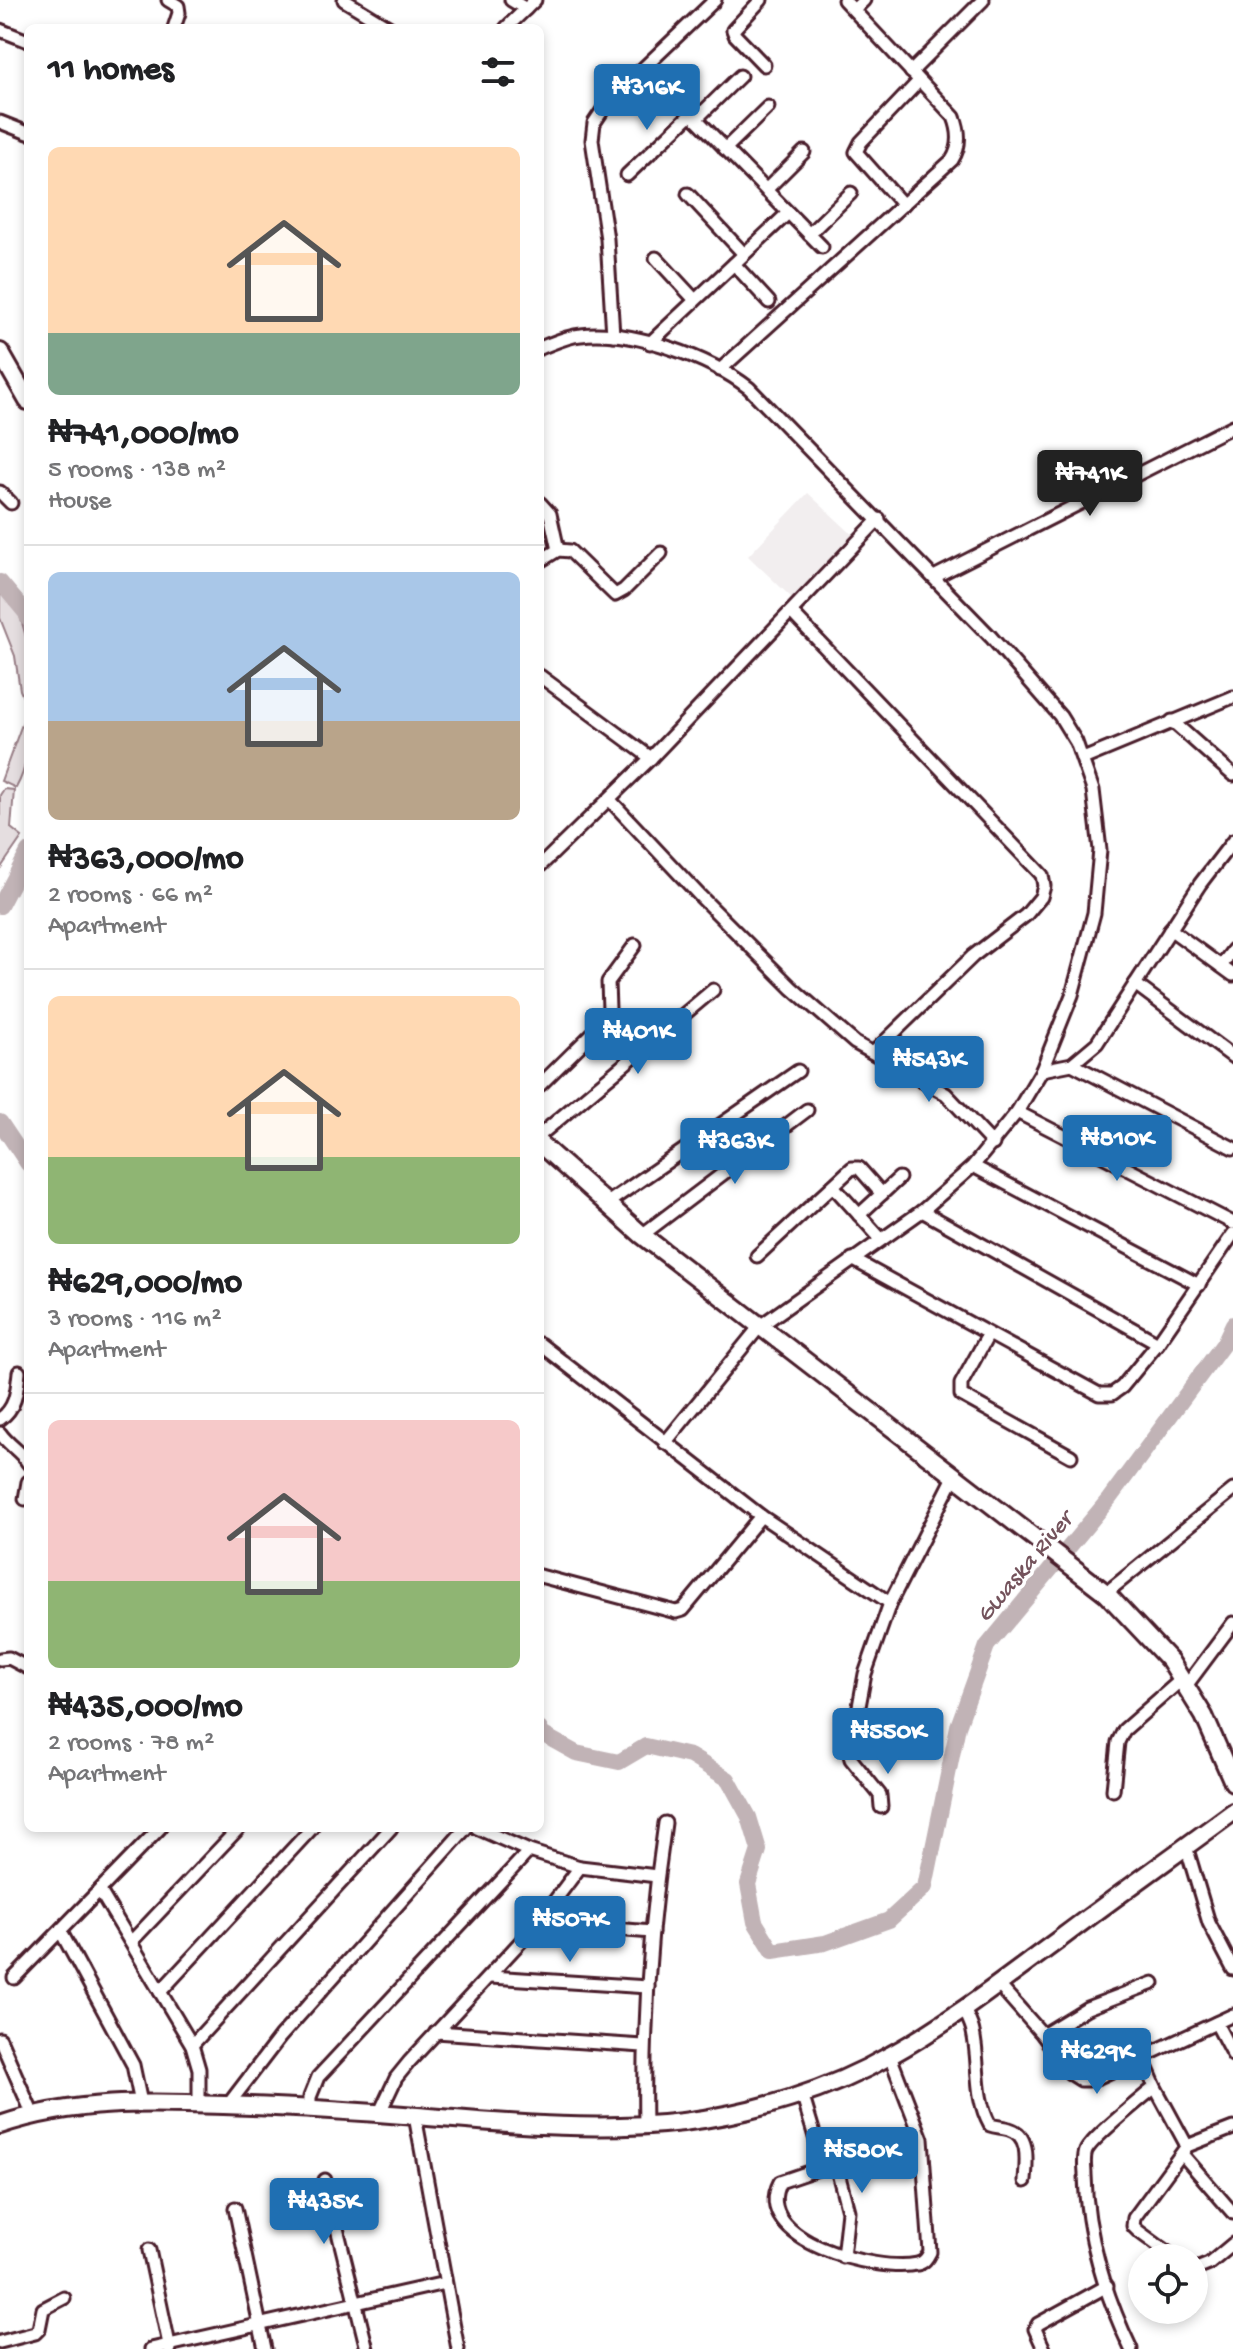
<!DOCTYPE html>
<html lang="en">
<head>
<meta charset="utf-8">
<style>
	:root { --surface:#fff; --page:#f2f2f2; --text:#202124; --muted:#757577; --line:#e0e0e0; --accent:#1f6fb2 }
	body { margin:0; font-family:"Gochi Hand",sans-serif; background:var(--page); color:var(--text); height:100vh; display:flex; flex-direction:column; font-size:30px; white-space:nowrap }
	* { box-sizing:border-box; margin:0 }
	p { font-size:26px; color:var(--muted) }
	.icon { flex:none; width:44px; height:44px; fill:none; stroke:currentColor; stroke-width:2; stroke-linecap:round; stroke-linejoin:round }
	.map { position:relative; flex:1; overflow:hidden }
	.drawer { position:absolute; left:24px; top:24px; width:520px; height:1808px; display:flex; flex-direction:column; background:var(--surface); border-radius:12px; box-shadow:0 4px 12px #0003 }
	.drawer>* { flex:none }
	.fabs { position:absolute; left:1128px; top:2244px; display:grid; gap:16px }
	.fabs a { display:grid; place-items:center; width:80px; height:80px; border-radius:50%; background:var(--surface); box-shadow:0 4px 12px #0003; font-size:40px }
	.price { position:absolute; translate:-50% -68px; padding:0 18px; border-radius:8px; background:var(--accent); color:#fff; font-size:26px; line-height:52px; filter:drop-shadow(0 2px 4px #0008) }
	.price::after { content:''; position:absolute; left:50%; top:48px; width:24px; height:18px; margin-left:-12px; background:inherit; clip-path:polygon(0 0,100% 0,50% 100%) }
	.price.current { background:#222; color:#fff }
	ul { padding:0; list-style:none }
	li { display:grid; align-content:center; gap:16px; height:424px; padding:0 24px }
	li+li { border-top:2px solid var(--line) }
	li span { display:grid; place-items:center; height:248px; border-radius:12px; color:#555 }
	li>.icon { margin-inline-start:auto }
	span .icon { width:144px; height:144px; fill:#fffc; stroke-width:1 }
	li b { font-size:34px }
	h2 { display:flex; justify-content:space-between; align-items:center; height:96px; padding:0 24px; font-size:34px }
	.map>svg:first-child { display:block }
	.built { fill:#f2eeef }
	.grass { fill:#e5dee0; stroke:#987e86; stroke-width:2 }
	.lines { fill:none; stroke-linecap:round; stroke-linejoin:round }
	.river { stroke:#c1b3b6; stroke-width:16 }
	.street-casing { stroke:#4a1f2b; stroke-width:17 }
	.secondary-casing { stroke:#4a1f2b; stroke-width:22 }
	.street { stroke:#fff; stroke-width:11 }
	.secondary { stroke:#fff; stroke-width:16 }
	.labels { text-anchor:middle; stroke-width:7; stroke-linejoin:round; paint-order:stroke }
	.water-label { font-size:24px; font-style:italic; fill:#74535c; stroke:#fff }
</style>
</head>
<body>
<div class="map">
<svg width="1233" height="2349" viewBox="0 0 1233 2349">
	<rect width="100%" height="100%" fill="#fff"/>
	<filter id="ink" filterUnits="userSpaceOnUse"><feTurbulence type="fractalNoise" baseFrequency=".0125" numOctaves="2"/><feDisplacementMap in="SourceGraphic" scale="16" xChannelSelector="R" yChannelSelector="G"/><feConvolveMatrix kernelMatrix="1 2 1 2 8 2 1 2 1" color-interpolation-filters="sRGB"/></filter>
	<g filter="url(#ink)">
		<path class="built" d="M808 493 853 535 793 599 748 556Z"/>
		<g class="grass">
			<path d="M0 589 19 612 28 644V709L20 690 15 656 0 618Z"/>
			<path d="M25 716 28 718C28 744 29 765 16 788L1 781Z"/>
			<path d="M4 789 14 790 11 828 22 837 0 869V795Z"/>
		</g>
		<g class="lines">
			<g class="river">
				<path d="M0 582 26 613 28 619"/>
				<path d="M0 906 28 852"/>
				<path d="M0 1122 28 1164"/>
				<path d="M540 1729 542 1734 576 1753 619 1762 646 1746 690 1756 728 1779 749 1817 759 1850 748 1884 755 1922 773 1951 825 1943 889 1920 925 1887 958 1726 987 1646 1109 1499 1224 1343 1233 1324"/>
			</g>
			<g class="street-casing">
				<g id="street">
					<path d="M168 0 178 6 179 13 174 28"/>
					<path d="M344 0 390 28"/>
					<path d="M511 0 526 9"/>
					<path d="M761 0 733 30 735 35 764 65"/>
					<path d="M854 10 864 0"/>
					<path d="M506 28 535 0"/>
					<path d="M0 30 28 41"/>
					<path d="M911 72 983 0"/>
					<path d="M670 92 822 247"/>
					<path d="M696 119 740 76"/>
					<path d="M0 122 28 133"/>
					<path d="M725 149 768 107"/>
					<path d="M627 175 691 114"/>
					<path d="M766 190 804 152"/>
					<path d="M688 194 744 254"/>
					<path d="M903 205 856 152 861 142 919 81"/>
					<path d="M809 234 851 193"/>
					<path d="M656 258 695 300"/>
					<path d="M734 264 769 302"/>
					<path d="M613 335 607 239 592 140 594 123 608 102 715 0"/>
					<path d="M650 343 788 213"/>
					<path d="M540 348C553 343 567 336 581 335 632 329 709 357 749 388L991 637 1060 716 1076 742 1093 790 1100 850 1094 913 1072 995 1042 1070 1017 1112 973 1166 922 1211 760 1326 665 1443"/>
					<path d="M720 370 952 160C961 146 960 132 954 117L844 0"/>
					<path d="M0 492 11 503"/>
					<path d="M540 503 550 514 558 550"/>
					<path d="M540 561 558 550 570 551 615 595 624 590 661 553"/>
					<path d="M934 577 1233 426"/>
					<path d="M791 612 1042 875 1044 886 1041 897 1026 915 973 956 873 1053"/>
					<path d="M540 676 651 758"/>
					<path d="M1172 721 1233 775"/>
					<path d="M1083 759 1233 697"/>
					<path d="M610 800 700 896 792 988 855 1043 946 1094 993 1144"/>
					<path d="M540 866 651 758 879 519"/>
					<path d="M1170 929 1233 975"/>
					<path d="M1221 966 1233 950"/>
					<path d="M1135 984 1233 1057"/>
					<path d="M1072 1064 1233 1148"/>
					<path d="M1042 1070 1072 1064 1097 1043 1200 884 1233 841"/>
					<path d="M540 1085 605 1021 609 1009 608 982 635 945"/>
					<path d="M1017 1112 1233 1223"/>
					<path d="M540 1135 713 990"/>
					<path d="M973 1166 1199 1285"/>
					<path d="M833 1186 881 1239"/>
					<path d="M606 1204 798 1071"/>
					<path d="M922 1211 1158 1343"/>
					<path d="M859 1215 899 1178"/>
					<path d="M642 1235 807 1110"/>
					<path d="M757 1256 852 1168H859L882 1194"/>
					<path d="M852 1259 1099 1394H1112L1122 1387 1158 1343 1233 1234"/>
					<path d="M988 1335 961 1384V1395L1071 1456"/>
					<path d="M540 1344 761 1516 890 1603"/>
					<path d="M0 1419C16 1408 17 1391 19 1372"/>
					<path d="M0 1433C8 1445 22 1452 28 1463"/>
					<path d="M25 1499 28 1482"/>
					<path d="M540 1576 676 1612 683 1610 761 1516"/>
					<path d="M1106 1593 1233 1490"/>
					<path d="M0 1659 9 1658 28 1668"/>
					<path d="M1186 1686 1233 1623"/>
					<path d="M1113 1790 1118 1742 1124 1730 1182 1679"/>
					<path d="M881 1807 880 1795 851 1759 850 1755 865 1674 890 1603 955 1475"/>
					<path d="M477 1828 529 1851 580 1867 657 1876"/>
					<path d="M1186 1846 1209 1923 1233 1969"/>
					<path d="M100 1891 192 2045 199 2069V2104"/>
					<path d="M538 1923 652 1932"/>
					<path d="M61 1932 133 2065 141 2103"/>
					<path d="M131 1942 239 1828"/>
					<path d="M490 1977 648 1987"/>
					<path d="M14 1978 160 1828"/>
					<path d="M998 1984 1043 2035 1070 2073 1081 2080H1088L1099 2077 1233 2015"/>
					<path d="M160 1992 312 1828"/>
					<path d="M964 2009C967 2016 972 2025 973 2032 980 2063 974 2097 990 2125 996 2127 1003 2127 1009 2129 1031 2135 1026 2164 1025 2181"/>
					<path d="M1216 2023 1233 2055"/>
					<path d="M436 2032 643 2046"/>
					<path d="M1043 2035 1087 2008 1153 1983"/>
					<path d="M0 2039 33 2115"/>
					<path d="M192 2045 391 1828"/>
					<path d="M1142 2057 1155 2087 1187 2146"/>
					<path d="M802 2094 824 2167"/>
					<path d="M228 2105 280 2037 466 1828"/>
					<path d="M310 2108V2097L318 2077 529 1851"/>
					<path d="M380 2112 396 2078 409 2062 538 1923 580 1867"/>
					<path d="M415 2116 458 2349"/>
					<path d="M645 2125C643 2024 650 1923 665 1823"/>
					<path d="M1182 2154 1233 2213"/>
					<path d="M325 2180 367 2349"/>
					<path d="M235 2208 265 2349"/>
					<path d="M149 2250 170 2349"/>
					<path d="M843 2257 848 2211 837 2169 824 2167 780 2182C749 2241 878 2273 917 2264 924 2263 927 2258 930 2252L922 2139 890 2056"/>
					<path d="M1175 2258 1138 2231 1133 2226 1134 2218 1187 2146 1233 2128"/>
					<path d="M1194 2270 1209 2264 1233 2244"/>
					<path d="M0 2342 35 2333 39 2329 43 2309 64 2298"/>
					<path d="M151 2349 445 2283"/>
					<path d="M1044 2349 1035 2329 1038 2324 1107 2286"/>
					<path d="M1131 2349C1106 2297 1086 2234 1085 2175 1085 2168 1083 2158 1086 2151 1092 2138 1141 2099 1155 2087"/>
				</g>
			</g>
			<g class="secondary-casing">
				<g id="secondary">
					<path d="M0 352 28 401"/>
					<path d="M540 1144 642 1235 1106 1593 1170 1661 1204 1716 1233 1782"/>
					<path d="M0 2125C73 2100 148 2102 224 2105 289 2107 353 2111 417 2116 504 2123 596 2132 683 2122 754 2113 829 2091 891 2055 951 2022 1006 1978 1061 1938 1118 1895 1176 1854 1233 1812"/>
				</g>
			</g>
			<use href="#street" class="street"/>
			<use href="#secondary" class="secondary"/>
		</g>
	</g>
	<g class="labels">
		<g class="water-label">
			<text transform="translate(1023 1566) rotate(-50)" y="8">Gwaska River</text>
		</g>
	</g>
</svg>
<div class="fabs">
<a><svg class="icon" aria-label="locate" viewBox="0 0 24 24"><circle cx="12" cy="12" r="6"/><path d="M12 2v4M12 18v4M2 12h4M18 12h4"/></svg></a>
</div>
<b class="price" style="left:647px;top:132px">₦316K</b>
<b class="price current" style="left:1090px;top:518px">₦741K</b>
<b class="price" style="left:638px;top:1076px">₦401K</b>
<b class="price" style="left:929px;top:1104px">₦543K</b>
<b class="price" style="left:1117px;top:1183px">₦810K</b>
<b class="price" style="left:735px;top:1186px">₦363K</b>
<b class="price" style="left:888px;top:1776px">₦550K</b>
<b class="price" style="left:570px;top:1964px">₦507K</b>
<b class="price" style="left:1097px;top:2096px">₦629K</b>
<b class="price" style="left:862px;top:2195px">₦580K</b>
<b class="price" style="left:324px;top:2246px">₦435K</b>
<section class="drawer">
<h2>11 homes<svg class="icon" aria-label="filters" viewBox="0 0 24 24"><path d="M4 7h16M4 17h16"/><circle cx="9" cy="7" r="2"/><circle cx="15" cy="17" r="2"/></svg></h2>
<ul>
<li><span style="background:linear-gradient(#ffd9b3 75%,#7fa58c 0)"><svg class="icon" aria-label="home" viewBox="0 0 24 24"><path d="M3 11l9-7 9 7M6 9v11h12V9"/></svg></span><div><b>₦741,000/mo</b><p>5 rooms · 138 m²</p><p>House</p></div></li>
<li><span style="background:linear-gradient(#a9c7e8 60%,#b9a48a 0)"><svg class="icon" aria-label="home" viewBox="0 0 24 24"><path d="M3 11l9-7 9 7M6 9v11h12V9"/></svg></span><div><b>₦363,000/mo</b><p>2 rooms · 66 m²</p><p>Apartment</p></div></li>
<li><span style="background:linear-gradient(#ffd9b3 65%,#8fb573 0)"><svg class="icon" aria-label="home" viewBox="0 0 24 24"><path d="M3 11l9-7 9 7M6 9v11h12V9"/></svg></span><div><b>₦629,000/mo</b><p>3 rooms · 116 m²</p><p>Apartment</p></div></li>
<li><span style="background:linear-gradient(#f6c9c9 65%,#8fb573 0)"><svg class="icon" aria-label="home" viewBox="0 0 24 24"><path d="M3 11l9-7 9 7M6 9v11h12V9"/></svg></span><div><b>₦435,000/mo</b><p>2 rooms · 78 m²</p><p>Apartment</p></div></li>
</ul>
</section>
</div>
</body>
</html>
